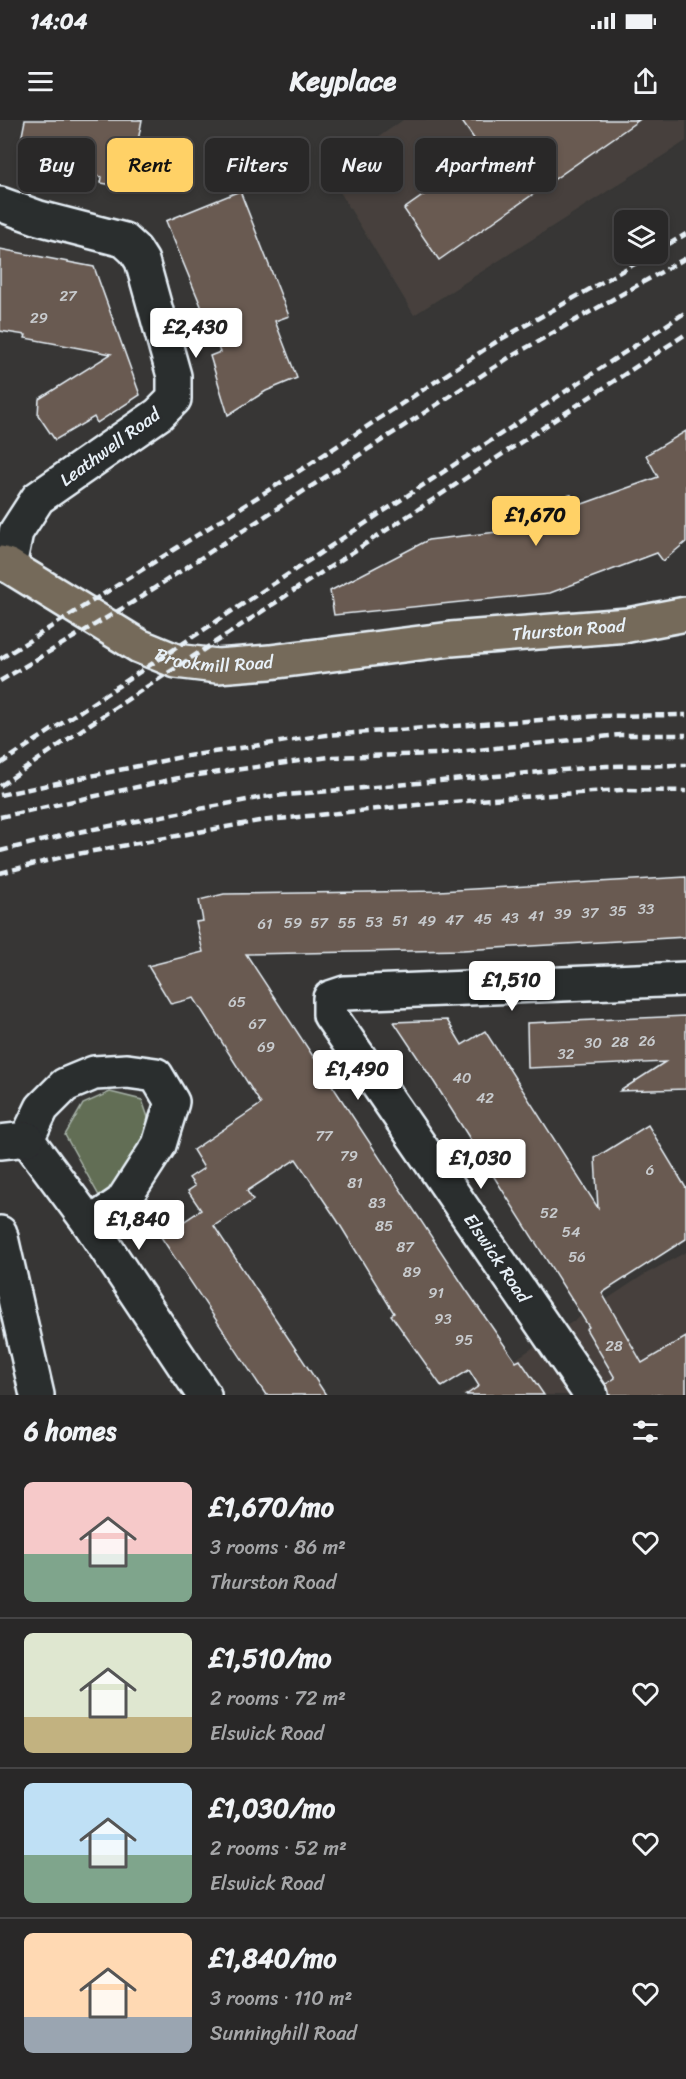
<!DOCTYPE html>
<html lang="en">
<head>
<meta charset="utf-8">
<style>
	:root { --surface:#292828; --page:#353434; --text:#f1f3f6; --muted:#a5a6a8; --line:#454445; --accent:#ffd166 }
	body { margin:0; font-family:Sriracha,sans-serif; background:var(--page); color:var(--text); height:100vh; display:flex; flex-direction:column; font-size:22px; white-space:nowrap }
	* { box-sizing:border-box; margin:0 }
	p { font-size:20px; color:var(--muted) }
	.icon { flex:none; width:33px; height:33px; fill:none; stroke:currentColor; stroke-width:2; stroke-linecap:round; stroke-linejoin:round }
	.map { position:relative; height:1275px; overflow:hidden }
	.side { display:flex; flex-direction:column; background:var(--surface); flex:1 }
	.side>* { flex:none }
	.hud { position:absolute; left:18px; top:18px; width:651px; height:54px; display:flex; gap:12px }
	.controls { position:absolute; left:614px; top:90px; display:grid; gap:12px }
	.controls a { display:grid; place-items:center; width:54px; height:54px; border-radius:9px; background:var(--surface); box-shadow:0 3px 9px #0003,0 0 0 2px var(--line); font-size:30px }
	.price { position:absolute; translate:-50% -51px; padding:0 14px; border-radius:6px; background:#fff; color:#222; font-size:20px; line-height:39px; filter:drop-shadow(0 2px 3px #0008) }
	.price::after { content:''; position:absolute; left:50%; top:36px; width:18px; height:14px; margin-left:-9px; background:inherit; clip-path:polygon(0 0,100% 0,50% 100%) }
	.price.on { background:var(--accent); color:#111 }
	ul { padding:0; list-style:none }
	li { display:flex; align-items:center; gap:18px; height:150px; padding:0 24px }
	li+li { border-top:2px solid var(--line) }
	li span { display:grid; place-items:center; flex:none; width:168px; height:120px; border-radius:9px; color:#555 }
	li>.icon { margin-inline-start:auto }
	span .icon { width:72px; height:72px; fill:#fffc; stroke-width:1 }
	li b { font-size:26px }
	h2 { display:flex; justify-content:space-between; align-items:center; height:72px; padding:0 24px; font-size:26px }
	.tag { padding:0 21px; border-radius:9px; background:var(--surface); box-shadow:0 3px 9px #0003,0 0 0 2px var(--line); font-size:21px; line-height:54px }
	.tag.on { background:var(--accent); color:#111 }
	.status { display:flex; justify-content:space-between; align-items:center; height:42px; padding:0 30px; background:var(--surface); direction:ltr }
	.status svg { height:16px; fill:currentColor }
	header { display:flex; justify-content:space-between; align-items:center; height:78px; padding:0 24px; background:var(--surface); font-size:27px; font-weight:700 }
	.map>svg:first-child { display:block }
	.built { fill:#46413d }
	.green { fill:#626e55; stroke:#a5b0a6; stroke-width:1.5 }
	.building { fill:#695a51; stroke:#e8f1f8; stroke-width:1.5 }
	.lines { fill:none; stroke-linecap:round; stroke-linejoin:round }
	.minor-casing { stroke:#e8f1f8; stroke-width:38 }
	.primary-casing { stroke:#e8f1f8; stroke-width:38 }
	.minor { stroke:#2a2d2e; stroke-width:33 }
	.primary { stroke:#746a5a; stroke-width:33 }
	.rail { stroke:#e8f1f8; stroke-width:4.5; stroke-dasharray:9 4.5; stroke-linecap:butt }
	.labels { text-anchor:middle; stroke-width:5; stroke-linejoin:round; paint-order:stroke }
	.number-label { font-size:15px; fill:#c8cbce }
	.street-label { font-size:18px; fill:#e8f1f8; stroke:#2a2d2e }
</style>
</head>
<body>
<div class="status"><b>14:04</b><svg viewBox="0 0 49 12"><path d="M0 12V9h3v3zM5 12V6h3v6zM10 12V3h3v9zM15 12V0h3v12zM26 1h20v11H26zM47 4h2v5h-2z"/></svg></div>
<header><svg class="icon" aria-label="menu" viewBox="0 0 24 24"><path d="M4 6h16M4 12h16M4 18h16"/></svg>Keyplace<svg class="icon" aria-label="share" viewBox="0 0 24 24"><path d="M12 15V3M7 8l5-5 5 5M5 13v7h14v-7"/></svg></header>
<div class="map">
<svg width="686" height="1275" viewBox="0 0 686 1275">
	<rect width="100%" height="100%" fill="#373635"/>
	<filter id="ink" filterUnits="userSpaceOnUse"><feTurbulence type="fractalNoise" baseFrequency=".0167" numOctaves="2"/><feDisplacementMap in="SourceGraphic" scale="12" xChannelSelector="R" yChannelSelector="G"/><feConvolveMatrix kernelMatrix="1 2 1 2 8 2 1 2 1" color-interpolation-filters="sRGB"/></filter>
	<g filter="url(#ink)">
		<g class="built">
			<path d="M403 0H686V21L414 195 328 52Z"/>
			<path d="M686 1132V1275H461L642 1156Z"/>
		</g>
		<path class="green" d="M110 972 142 980 151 1006 102 1081 65 1015 83 984Z"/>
		<g class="building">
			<path d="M25 0H142L129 68 101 63 102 57 46 46 47 41 18 36Z"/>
			<path d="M461 0H639L439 140 404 89 484 33Z"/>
			<path d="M240 71 289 196 275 201 297 258 266 271 228 295 210 236 220 232 166 101Z"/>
			<path d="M0 129 94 147 140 275 97 303 94 297 55 320 38 295 39 279 111 234 25 218 26 215 0 211Z"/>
			<path d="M686 311V422L663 441 657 433 550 473 334 495 330 471 428 420 531 408 527 384 571 375 574 387 658 357 646 335Z"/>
			<path d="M686 757V817L463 830 246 834 465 1168 516 1242 520 1240 544 1275H466L479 1266 469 1250 442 1267 391 1195 394 1193 337 1100 296 1039 247 1071 253 1080 214 1106 326 1275H266L161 1117 201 1090 188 1071 195 1066 189 1058 204 1048 193 1030 261 984 194 878 171 884 148 846 203 832 196 802 203 801 199 780 224 774 439 771Z"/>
			<path d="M686 896V969L620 971 665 942 528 948 527 903Z"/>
			<path d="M447 900 462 925 485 911 598 1088 595 1038 648 1005 686 1068V1119L602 1173 642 1243 686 1217V1275H609L606 1264 615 1258 586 1209 589 1207 434 962 394 902Z"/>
		</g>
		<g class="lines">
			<g class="minor-casing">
				<g id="minor">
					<path d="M0 84 39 98 124 120 135 130 142 141 174 256V279L159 294 38 378 16 412 9 446"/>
					<path d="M27 1019 42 988 65 965 94 953 127 951 156 955 172 982 159 1025 122 1082 90 1104"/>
					<path d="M27 1019 90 1104 204 1275"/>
					<path d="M0 1022 27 1019"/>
					<path d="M0 1113 37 1275"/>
					<path d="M591 1275 330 895V878L345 873 686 859"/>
				</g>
			</g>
			<g class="primary-casing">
				<g id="primary">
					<path id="s1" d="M0 443 9 446 139 526 176 541 217 546 270 542 451 519 628 505 686 494"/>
				</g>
			</g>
			<use href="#minor" class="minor"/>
			<use href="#primary" class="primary"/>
			<g class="rail">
				<path d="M657 131 686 114"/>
				<path d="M0 539 299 351 496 222 652 134"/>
				<path d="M0 561 133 482 510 237 686 138"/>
				<path d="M0 644 686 192"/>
				<path d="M0 666 90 604 686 214"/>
				<path d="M0 675 181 637 326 615 598 596 686 595"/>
				<path d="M0 697 183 657 329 637 439 634 620 615H686"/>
				<path d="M0 731 73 713 263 677 607 646 686 645"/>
				<path d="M0 753 66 736 259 701 437 683 620 670 686 671"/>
			</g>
		</g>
	</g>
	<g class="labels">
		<g class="number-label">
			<text x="68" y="181">27</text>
			<text x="39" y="203">29</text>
			<text x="646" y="794">33</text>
			<text x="618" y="796">35</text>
			<text x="590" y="798">37</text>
			<text x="563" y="799">39</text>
			<text x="536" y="801">41</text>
			<text x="510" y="803">43</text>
			<text x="483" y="804">45</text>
			<text x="454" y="805">47</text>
			<text x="400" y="806">51</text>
			<text x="427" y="806">49</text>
			<text x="374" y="807">53</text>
			<text x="293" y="808">59</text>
			<text x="319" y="808">57</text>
			<text x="347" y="808">55</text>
			<text x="265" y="809">61</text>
			<text x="237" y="887">65</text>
			<text x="257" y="909">67</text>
			<text x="647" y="926">26</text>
			<text x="620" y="927">28</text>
			<text x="593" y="928">30</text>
			<text x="266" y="932">69</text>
			<text x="566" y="939">32</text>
			<text x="462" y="963">40</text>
			<text x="485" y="983">42</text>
			<text x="324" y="1021">77</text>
			<text x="349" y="1041">79</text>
			<text x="650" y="1055">6</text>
			<text x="355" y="1068">81</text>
			<text x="377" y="1088">83</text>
			<text x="549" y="1098">52</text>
			<text x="384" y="1111">85</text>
			<text x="571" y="1117">54</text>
			<text x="405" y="1132">87</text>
			<text x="577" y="1142">56</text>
			<text x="412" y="1157">89</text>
			<text x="436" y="1178">91</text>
			<text x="443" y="1204">93</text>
			<text x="464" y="1225">95</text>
			<text x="614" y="1231">28</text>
		</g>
		<g class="street-label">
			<text transform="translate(110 327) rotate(-36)" y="6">Leathwell Road</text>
			<text dy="6" stroke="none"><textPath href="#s1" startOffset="597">Thurston Road</textPath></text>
			<text dy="6" stroke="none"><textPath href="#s1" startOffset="240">Brookmill Road</textPath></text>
			<text transform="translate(497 1138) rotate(56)" y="6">Elswick Road</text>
		</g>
	</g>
</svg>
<div class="controls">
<a><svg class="icon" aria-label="layers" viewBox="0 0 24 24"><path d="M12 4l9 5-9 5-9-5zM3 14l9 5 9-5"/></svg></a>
</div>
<b class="price" style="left:196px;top:239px">£2,430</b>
<b class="price on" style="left:536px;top:427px">£1,670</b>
<b class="price" style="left:512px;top:892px">£1,510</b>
<b class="price" style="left:358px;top:981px">£1,490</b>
<b class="price" style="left:481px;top:1070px">£1,030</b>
<b class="price" style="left:139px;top:1131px">£1,840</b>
<div class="hud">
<a class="tag">Buy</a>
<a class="tag on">Rent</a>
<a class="tag">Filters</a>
<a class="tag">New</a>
<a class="tag">Apartment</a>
</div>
</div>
<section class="side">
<h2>6 homes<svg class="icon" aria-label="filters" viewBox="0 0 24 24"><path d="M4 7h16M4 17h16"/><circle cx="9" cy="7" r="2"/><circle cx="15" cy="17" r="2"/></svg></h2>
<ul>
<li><span style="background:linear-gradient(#f6c9c9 60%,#7fa58c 0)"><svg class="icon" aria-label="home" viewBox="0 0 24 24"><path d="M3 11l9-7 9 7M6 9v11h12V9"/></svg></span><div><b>£1,670/mo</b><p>3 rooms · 86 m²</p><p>Thurston Road</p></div><svg class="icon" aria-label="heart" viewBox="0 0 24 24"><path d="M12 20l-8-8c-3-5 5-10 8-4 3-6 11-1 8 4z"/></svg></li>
<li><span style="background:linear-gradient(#dfe7d0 70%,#c2b280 0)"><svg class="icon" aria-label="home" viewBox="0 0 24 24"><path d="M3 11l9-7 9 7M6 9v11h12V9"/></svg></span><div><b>£1,510/mo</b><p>2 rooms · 72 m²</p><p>Elswick Road</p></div><svg class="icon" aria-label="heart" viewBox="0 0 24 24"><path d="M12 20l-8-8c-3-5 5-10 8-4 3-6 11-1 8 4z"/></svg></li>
<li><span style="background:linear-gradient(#bfe0f5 60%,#7fa58c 0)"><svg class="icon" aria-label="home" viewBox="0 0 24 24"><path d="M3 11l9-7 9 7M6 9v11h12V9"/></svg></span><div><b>£1,030/mo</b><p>2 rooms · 52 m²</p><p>Elswick Road</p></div><svg class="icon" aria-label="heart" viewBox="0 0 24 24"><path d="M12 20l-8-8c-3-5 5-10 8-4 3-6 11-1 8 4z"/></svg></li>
<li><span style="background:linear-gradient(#ffd9b3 70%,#9aa5b1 0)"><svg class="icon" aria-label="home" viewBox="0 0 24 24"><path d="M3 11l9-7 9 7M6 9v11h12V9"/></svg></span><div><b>£1,840/mo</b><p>3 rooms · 110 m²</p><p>Sunninghill Road</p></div><svg class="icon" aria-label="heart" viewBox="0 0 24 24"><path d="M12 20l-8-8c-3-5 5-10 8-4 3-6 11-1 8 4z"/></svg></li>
</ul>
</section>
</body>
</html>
